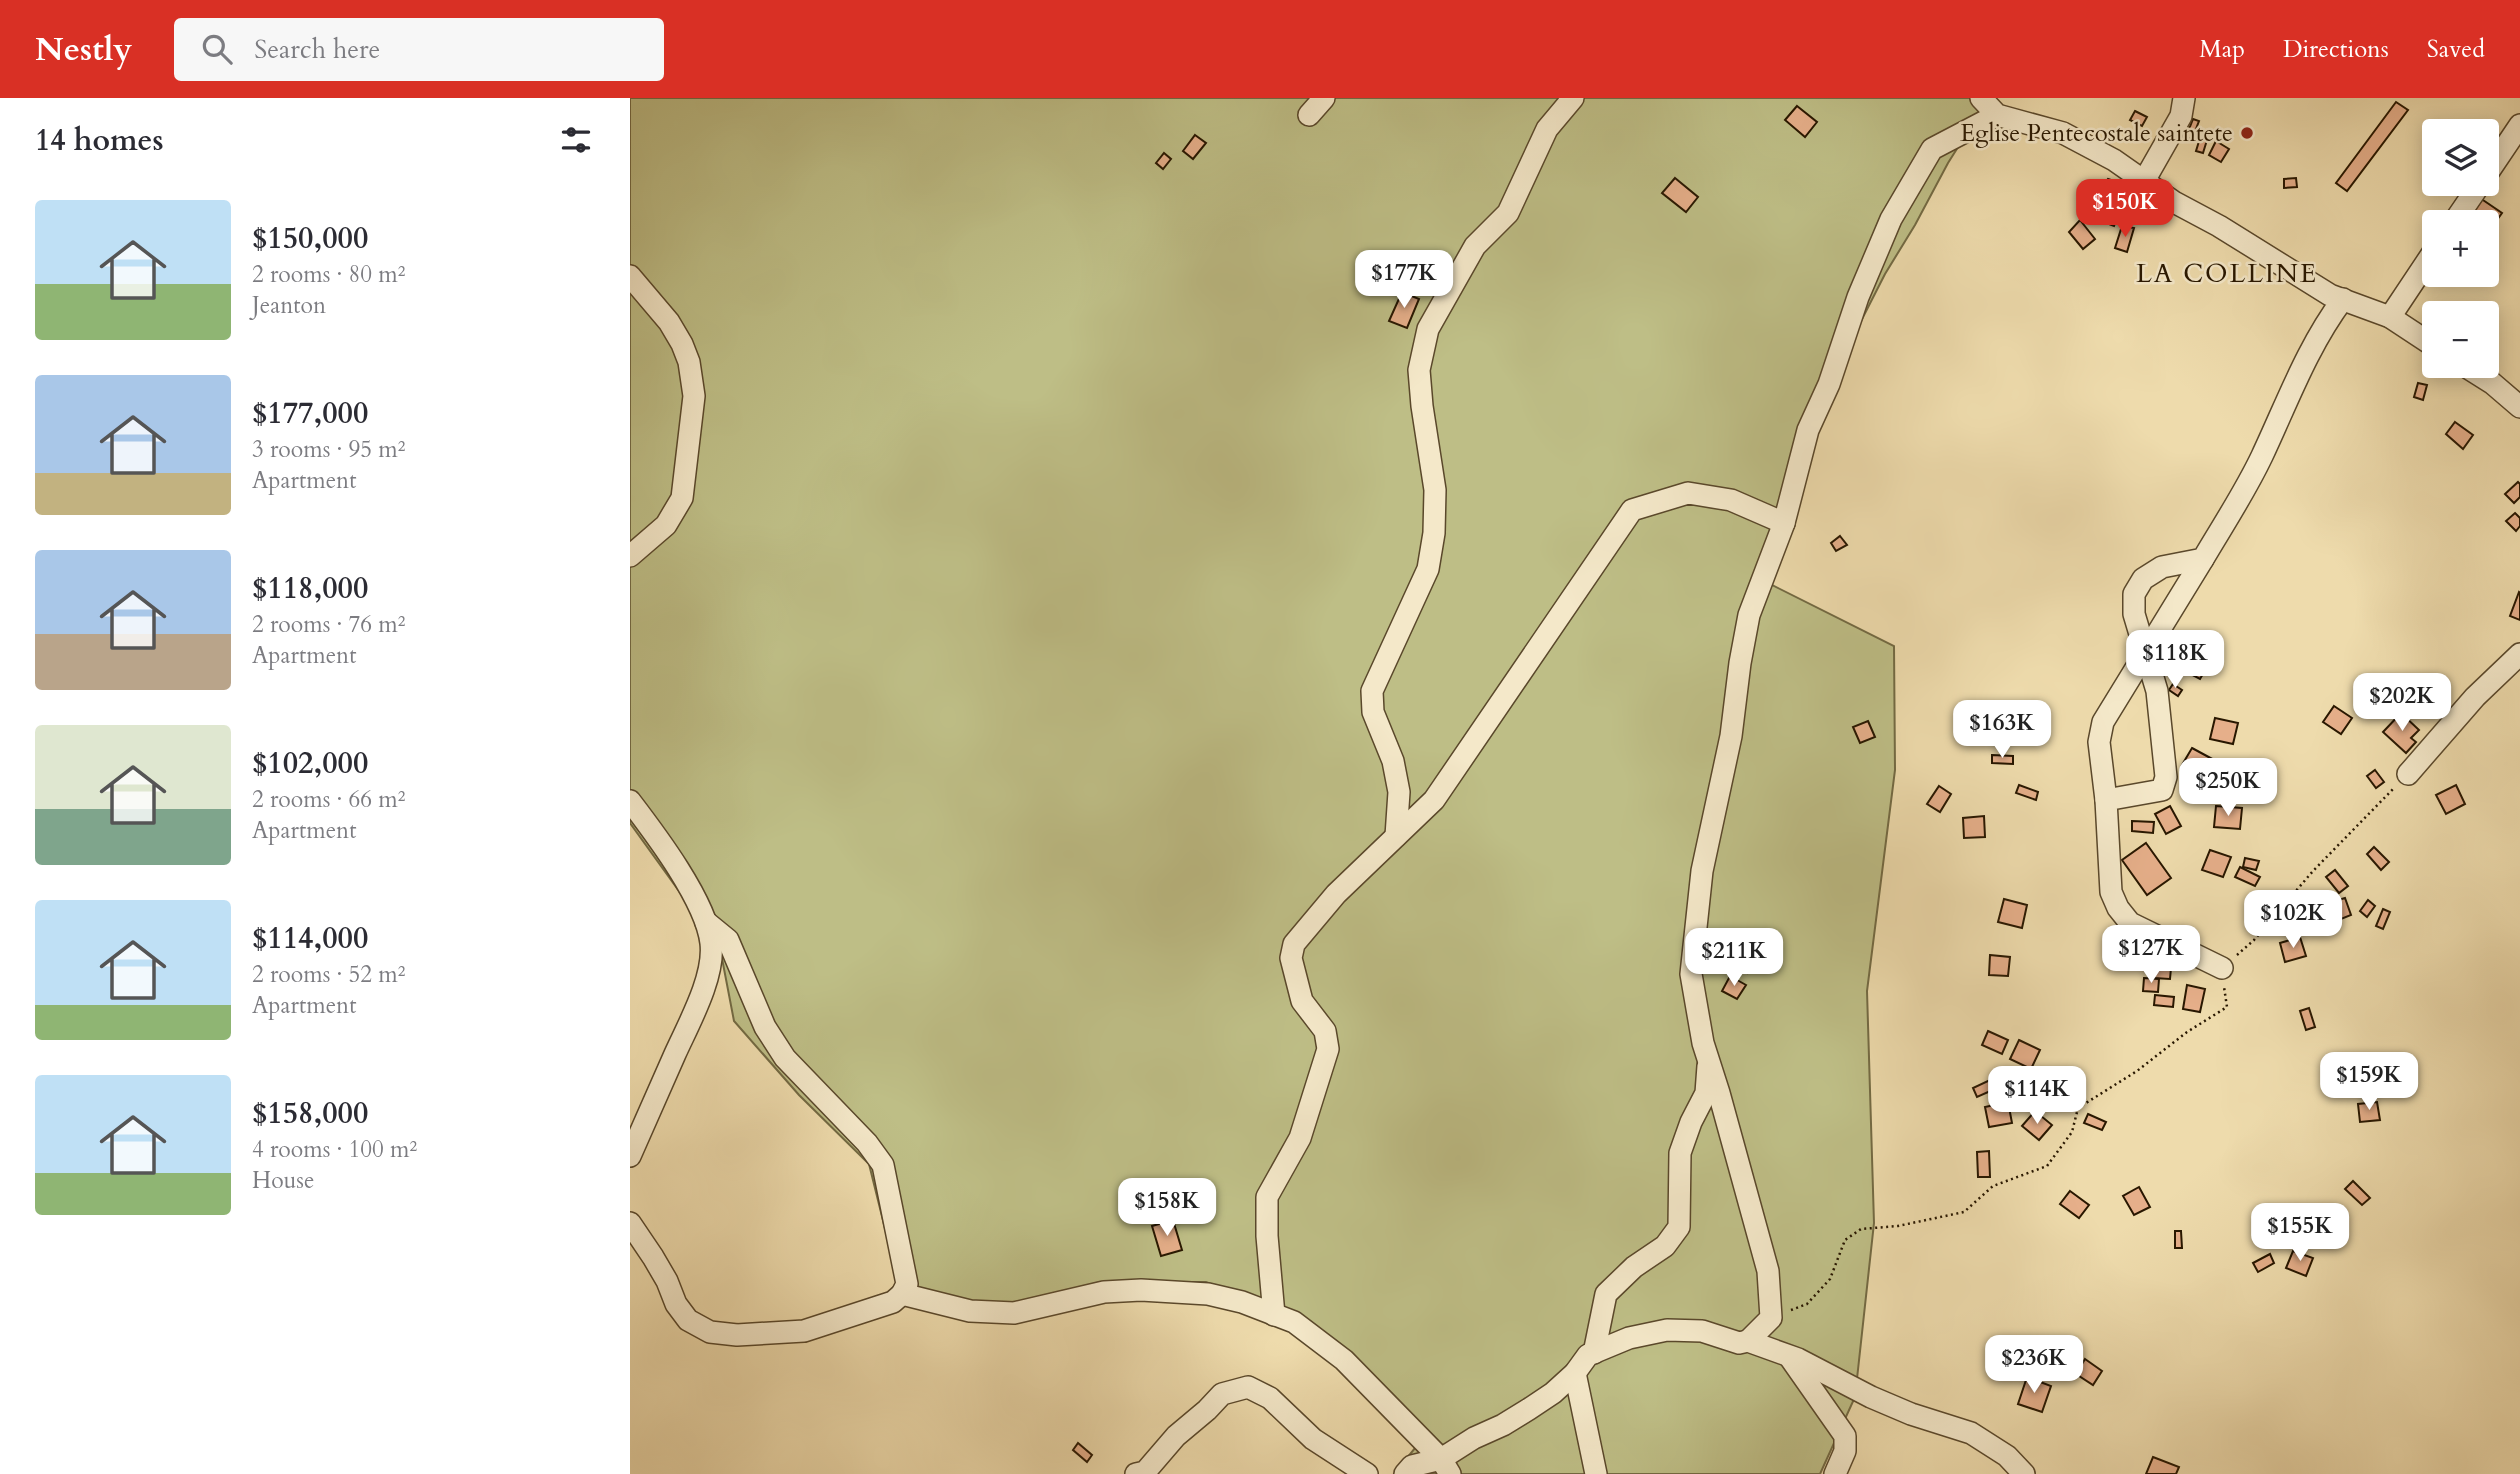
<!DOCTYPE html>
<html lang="en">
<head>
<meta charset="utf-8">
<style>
	:root { --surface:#fff; --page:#f7f7f7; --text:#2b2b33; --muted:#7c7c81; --accent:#d93025 }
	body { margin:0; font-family:Cardo,serif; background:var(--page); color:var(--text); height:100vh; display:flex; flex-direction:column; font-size:26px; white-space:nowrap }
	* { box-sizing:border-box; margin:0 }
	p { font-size:23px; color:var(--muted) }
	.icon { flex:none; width:38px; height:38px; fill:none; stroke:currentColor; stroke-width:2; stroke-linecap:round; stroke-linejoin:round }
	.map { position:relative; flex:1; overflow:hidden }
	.sheet { display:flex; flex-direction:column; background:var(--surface); width:630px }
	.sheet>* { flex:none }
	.tools { position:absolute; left:1792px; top:21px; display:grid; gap:14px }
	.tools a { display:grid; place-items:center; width:77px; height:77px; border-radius:7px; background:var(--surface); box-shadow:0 4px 18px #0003; font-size:35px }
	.price { position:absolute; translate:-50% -60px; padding:0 16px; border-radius:14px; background:#fff; color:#222; font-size:23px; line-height:46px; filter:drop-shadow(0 2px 4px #0008) }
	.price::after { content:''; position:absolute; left:50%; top:42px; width:21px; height:16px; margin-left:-10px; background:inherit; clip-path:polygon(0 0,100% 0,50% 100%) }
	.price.selected { background:var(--accent); color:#fff }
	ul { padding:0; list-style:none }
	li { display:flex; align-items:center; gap:21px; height:175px; padding:0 35px }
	li span { display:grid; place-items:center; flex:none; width:196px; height:140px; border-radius:7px; color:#555 }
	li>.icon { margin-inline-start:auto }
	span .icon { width:84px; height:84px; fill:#fffc; stroke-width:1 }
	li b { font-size:30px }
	h2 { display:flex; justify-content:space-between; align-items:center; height:84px; padding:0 35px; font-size:30px }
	header { display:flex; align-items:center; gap:42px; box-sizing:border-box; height:98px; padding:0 35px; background:var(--accent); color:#fff }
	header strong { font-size:33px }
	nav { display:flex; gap:38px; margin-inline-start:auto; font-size:24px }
	.search { width:490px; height:63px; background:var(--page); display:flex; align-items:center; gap:18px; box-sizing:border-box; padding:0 24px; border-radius:7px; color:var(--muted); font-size:26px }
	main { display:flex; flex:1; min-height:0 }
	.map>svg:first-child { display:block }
	.green { fill:#bebe86; stroke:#736a43; stroke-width:2 }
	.building { fill:#e6af8a; stroke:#281700; stroke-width:2 }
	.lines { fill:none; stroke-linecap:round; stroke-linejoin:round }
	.minor-casing { stroke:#5a482b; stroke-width:24 }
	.path { stroke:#281700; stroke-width:2.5; stroke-dasharray:2 3.5; stroke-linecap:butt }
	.minor { stroke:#f4e8c9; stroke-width:21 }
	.poi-dot { fill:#8f2418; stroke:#f4e8c9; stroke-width:2.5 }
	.labels { text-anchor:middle; stroke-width:5; stroke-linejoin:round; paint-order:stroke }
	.poi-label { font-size:24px; fill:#281700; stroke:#f4e8c9; text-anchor:end }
	.neighbourhood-label { font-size:26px; letter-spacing:2px; fill:#281700; stroke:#f4e8c9 }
</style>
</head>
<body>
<header>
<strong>Nestly</strong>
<div class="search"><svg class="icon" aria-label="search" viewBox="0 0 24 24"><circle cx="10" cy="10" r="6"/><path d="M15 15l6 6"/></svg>Search here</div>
<nav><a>Map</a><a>Directions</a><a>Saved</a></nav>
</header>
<main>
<section class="sheet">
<h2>14 homes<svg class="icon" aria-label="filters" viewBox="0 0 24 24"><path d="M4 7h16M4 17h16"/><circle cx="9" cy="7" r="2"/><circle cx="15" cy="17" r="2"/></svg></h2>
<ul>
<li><span style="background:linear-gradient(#bfe0f5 60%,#8fb573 0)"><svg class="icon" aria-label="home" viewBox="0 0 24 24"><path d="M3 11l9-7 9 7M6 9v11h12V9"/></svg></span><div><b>$150,000</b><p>2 rooms · 80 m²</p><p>Jeanton</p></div></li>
<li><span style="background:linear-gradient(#a9c7e8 70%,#c2b280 0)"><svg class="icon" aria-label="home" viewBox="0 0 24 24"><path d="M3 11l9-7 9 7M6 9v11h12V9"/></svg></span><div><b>$177,000</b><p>3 rooms · 95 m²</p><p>Apartment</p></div></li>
<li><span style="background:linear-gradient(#a9c7e8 60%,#b9a48a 0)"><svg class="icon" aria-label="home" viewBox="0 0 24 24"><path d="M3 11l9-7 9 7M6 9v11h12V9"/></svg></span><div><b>$118,000</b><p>2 rooms · 76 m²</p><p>Apartment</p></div></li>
<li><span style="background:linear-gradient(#dfe7d0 60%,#7fa58c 0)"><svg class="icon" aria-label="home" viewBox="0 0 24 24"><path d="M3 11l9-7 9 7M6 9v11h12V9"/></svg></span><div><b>$102,000</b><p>2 rooms · 66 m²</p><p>Apartment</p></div></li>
<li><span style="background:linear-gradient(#bfe0f5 75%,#8fb573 0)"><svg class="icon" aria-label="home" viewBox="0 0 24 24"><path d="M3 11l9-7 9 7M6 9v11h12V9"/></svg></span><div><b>$114,000</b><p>2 rooms · 52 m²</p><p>Apartment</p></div></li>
<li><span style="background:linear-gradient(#bfe0f5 70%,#8fb573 0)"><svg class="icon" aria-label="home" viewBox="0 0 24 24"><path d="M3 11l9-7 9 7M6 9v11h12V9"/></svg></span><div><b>$158,000</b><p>4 rooms · 100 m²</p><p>House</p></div></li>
</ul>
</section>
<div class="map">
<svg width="1890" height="1376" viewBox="0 0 1890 1376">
	<rect width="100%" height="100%" fill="#eedbac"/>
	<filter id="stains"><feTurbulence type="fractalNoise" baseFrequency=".00286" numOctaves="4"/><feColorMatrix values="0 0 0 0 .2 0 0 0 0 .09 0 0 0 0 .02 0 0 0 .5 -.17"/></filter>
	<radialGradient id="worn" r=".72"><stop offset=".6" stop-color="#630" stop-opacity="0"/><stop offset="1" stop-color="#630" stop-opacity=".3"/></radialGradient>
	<path class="green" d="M0 0H1359L1318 65 1285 127 1255 176 1229 227 1191 317 1134 483 1264 548 1265 672 1237 893 1244 1125 1225 1299 1190 1376H764L794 1339 657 1215 576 1184H470L372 1210 269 1187 239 1066 169 997 104 923 90 850 0 725Z"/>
	<g class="building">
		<path d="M1766 4 1778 12 1717 93 1706 85Z"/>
		<path d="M1167 8 1187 24 1175 39 1155 22Z"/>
		<path d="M1505 13 1517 19 1512 28 1500 22Z"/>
		<path d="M1563 21 1569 23 1562 41 1556 39Z"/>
		<path d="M565 37 576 45 563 61 553 53Z"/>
		<path d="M1570 40 1577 42 1573 55 1566 53Z"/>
		<path d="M1586 43 1599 51 1591 64 1579 57Z"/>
		<path d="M534 55 541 61 533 71 526 65Z"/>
		<path d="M1045 80 1068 99 1056 114 1032 95Z"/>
		<path d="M1666 80 1667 89 1654 90V81Z"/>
		<path d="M1478 81 1499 88 1492 97 1473 88Z"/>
		<path d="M1850 100 1872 115 1857 136V124H1833Z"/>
		<path d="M1466 102 1491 109 1484 128 1460 119Z"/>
		<path d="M1450 122 1465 141 1453 151 1439 134Z"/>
		<path d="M1492 128 1504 130 1497 154 1485 150Z"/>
		<path d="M772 194 789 201 777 230 759 223Z"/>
		<path d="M1788 285 1797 287 1793 302 1784 299Z"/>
		<path d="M1825 324 1843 337 1833 351 1816 336Z"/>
		<path d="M1888 384 1890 386V399L1884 405 1875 396Z"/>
		<path d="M1885 415 1890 420V428L1886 433 1876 423Z"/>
		<path d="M1210 438 1217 447 1206 453 1201 445Z"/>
		<path d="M1889 494 1890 495V522L1880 518Z"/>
		<path d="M1561 559 1577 569 1570 581 1553 572Z"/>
		<path d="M1543 586 1552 592 1548 598 1539 592Z"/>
		<path d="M1704 608 1722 620 1711 636 1693 624Z"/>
		<path d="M1771 615 1789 632 1781 640 1786 644 1776 655 1753 634Z"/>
		<path d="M1585 620 1608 625 1603 646 1580 641Z"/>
		<path d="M1238 623 1245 639 1230 645 1223 629Z"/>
		<path d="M1562 650 1586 663 1576 680 1552 667Z"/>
		<path d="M1362 657 1383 658V666L1362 665Z"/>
		<path d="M1596 672 1614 679 1607 697 1589 689Z"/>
		<path d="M1745 672 1754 684 1746 690 1737 678Z"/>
		<path d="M1389 687 1408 694 1406 702 1386 695Z"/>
		<path d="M1826 687 1835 706 1816 716 1806 697Z"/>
		<path d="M1309 688 1321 696 1310 714 1297 706Z"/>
		<path d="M1540 708 1551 728 1536 736 1525 716Z"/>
		<path d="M1586 708 1612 710 1610 731 1584 729Z"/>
		<path d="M1354 718 1355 739 1334 740 1333 720Z"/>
		<path d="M1502 723 1524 724 1523 735 1502 733Z"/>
		<path d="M1516 745 1541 780 1517 797 1492 762Z"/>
		<path d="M1744 749 1759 764 1751 772 1737 756Z"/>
		<path d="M1580 752 1601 759 1593 779 1572 772Z"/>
		<path d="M1615 760 1629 763 1626 772 1613 769Z"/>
		<path d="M1610 769 1630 779 1625 788 1605 779Z"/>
		<path d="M1705 772 1718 788 1709 795 1696 779Z"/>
		<path d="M1715 800 1721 817 1711 821 1705 803Z"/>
		<path d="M1374 801 1397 807 1392 830 1368 824Z"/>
		<path d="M1699 801 1703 821 1691 824 1687 803Z"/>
		<path d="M1738 802 1745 808 1737 819 1730 813Z"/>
		<path d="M1753 811 1760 814 1753 831 1746 828Z"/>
		<path d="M1670 839 1676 858 1655 864 1650 845Z"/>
		<path d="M1102 843 1126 854 1117 875 1093 864Z"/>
		<path d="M1360 857 1380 859 1378 878 1359 877Z"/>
		<path d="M1525 869 1541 870 1540 881 1524 880Z"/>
		<path d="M1100 878 1116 887 1107 901 1092 893Z"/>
		<path d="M1514 880 1529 881 1528 894 1513 893Z"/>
		<path d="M1557 887 1575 891 1570 914 1553 911Z"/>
		<path d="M1525 897 1544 899 1543 909 1524 907Z"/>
		<path d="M1679 910 1685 929 1676 932 1670 913Z"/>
		<path d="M1358 933 1378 942 1372 956 1352 947Z"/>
		<path d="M1389 942 1410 952 1401 971 1380 961Z"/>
		<path d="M1360 982 1365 991 1347 999 1343 990Z"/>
		<path d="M1378 1004 1382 1025 1359 1029 1355 1009Z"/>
		<path d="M1747 1004 1750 1022 1730 1024 1728 1006Z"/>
		<path d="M1405 1013 1422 1027 1409 1042 1392 1028Z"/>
		<path d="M1458 1016 1476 1024 1472 1032 1454 1025Z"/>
		<path d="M1359 1053 1360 1079H1348L1347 1054Z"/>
		<path d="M1723 1083 1740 1100 1732 1107 1715 1091Z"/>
		<path d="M1509 1089 1520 1109 1504 1117 1493 1098Z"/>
		<path d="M1440 1093 1459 1107 1449 1120 1430 1106Z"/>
		<path d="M543 1122 552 1152 531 1158 522 1128Z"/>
		<path d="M1545 1133H1551L1552 1150H1545Z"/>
		<path d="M1663 1153 1683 1160 1676 1178 1656 1170Z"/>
		<path d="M1640 1156 1644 1165 1628 1174 1623 1165Z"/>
		<path d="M1440 1257 1446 1264 1440 1271 1434 1263Z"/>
		<path d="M1455 1261 1472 1273 1463 1287 1446 1276Z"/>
		<path d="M1397 1279 1421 1288 1412 1314 1388 1306Z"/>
		<path d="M448 1345 462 1357 457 1364 443 1352Z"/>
		<path d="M1523 1359 1549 1369 1546 1376H1516Z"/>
	</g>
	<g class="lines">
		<g class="minor-casing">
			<g id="minor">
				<path d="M1351 0 1367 17 1433 35 1484 62 1544 104 1589 128 1700 197 1760 219 1804 248"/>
				<path d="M679 17 694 0"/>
				<path d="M1857 76 1890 27"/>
				<path d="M1514 83 1551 18 1554 0"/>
				<path d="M1824 124 1850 86"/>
				<path d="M0 178 39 224 52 246 59 264 64 298 52 400 36 427 0 458"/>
				<path d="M1760 219 1804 153"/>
				<path d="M1835 268 1862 285 1890 309"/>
				<path d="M1778 676 1845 599 1890 556"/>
				<path d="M1476 702 1469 644 1473 624 1573 461"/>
				<path d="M0 703C26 737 76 803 81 845 85 879 59 925 45 956 30 990 15 1024 0 1058"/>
				<path d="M766 738 769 694 763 663 743 614 742 593 798 471 804 435 805 392 792 308 789 272 798 231 845 148 878 115 917 31 943 0"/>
				<path d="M1592 870 1500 825 1488 810 1481 794 1476 702 1532 692 1536 679 1527 593 1504 516V496L1513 481 1532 469 1573 461C1593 427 1615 394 1632 358 1657 305 1677 249 1713 201"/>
				<path d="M0 1125 23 1159 37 1183 46 1206 58 1222 80 1234 107 1237 174 1233 263 1204 272 1196 277 1186 253 1067 237 1045 155 960 135 929 98 842 76 824"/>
				<path d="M272 1196 340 1213 384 1215 474 1194 511 1192 578 1196 612 1204 664 1224 714 1262 811 1361 820 1376"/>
				<path d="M644 1217 637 1138V1099L670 1040 698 951 695 933 672 903 661 860 664 846 706 796 804 702 1002 412 1058 395 1101 402 1154 425"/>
				<path d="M1118 1243 1141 1220 1138 1173 1089 995 1073 945 1061 876 1072 773 1101 638 1110 565 1119 517 1154 425 1178 332 1199 286 1228 199 1261 121 1302 51 1367 17"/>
				<path d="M964 1255 976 1196 1004 1169 1035 1148 1049 1129 1050 1055 1061 1024 1076 995 1078 968"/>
				<path d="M1161 1261 1215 1338V1353L1205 1376"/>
				<path d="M945 1275 966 1376"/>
				<path d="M506 1376 515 1374 546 1338 577 1312 592 1296 618 1289 640 1300 683 1341 737 1376"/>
				<path d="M775 1376 782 1368 811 1361 844 1340 873 1327 899 1311 923 1295 945 1275 958 1257 999 1240 1037 1232 1072 1233 1109 1245 1118 1243 1168 1261 1241 1299 1281 1316 1341 1335 1377 1358 1394 1376"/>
			</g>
		</g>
		<g class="path">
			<path d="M1607 857 1624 842 1683 773 1765 689"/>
			<path d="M1161 1212 1177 1206 1200 1181 1215 1142 1231 1131 1268 1128 1334 1114 1363 1088 1417 1068 1442 1034 1448 1010 1507 973 1557 934 1597 909 1594 889"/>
		</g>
		<use href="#minor" class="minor"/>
	</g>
	<circle class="poi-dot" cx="1617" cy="35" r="7"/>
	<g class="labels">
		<g class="poi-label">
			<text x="1603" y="43">Eglise Pentecostale saintete</text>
		</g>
		<g class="neighbourhood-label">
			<text x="1597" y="184">LA COLLINE</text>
		</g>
	</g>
	<rect width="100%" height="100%" filter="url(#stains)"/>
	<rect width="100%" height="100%" fill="url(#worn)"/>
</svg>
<div class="tools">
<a><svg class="icon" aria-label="layers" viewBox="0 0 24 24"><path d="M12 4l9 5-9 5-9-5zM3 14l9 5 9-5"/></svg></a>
<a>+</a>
<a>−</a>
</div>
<b class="price selected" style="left:1495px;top:141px">$150K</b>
<b class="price" style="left:774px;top:212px">$177K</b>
<b class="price" style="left:1545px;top:592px">$118K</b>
<b class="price" style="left:1772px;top:635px">$202K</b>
<b class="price" style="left:1372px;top:662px">$163K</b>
<b class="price" style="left:1598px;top:720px">$250K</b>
<b class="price" style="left:1663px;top:852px">$102K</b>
<b class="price" style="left:1521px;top:887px">$127K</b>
<b class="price" style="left:1104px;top:890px">$211K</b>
<b class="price" style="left:1739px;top:1014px">$159K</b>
<b class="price" style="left:1407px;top:1028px">$114K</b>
<b class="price" style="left:537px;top:1140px">$158K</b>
<b class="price" style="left:1670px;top:1165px">$155K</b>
<b class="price" style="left:1404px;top:1297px">$236K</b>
</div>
</main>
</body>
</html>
